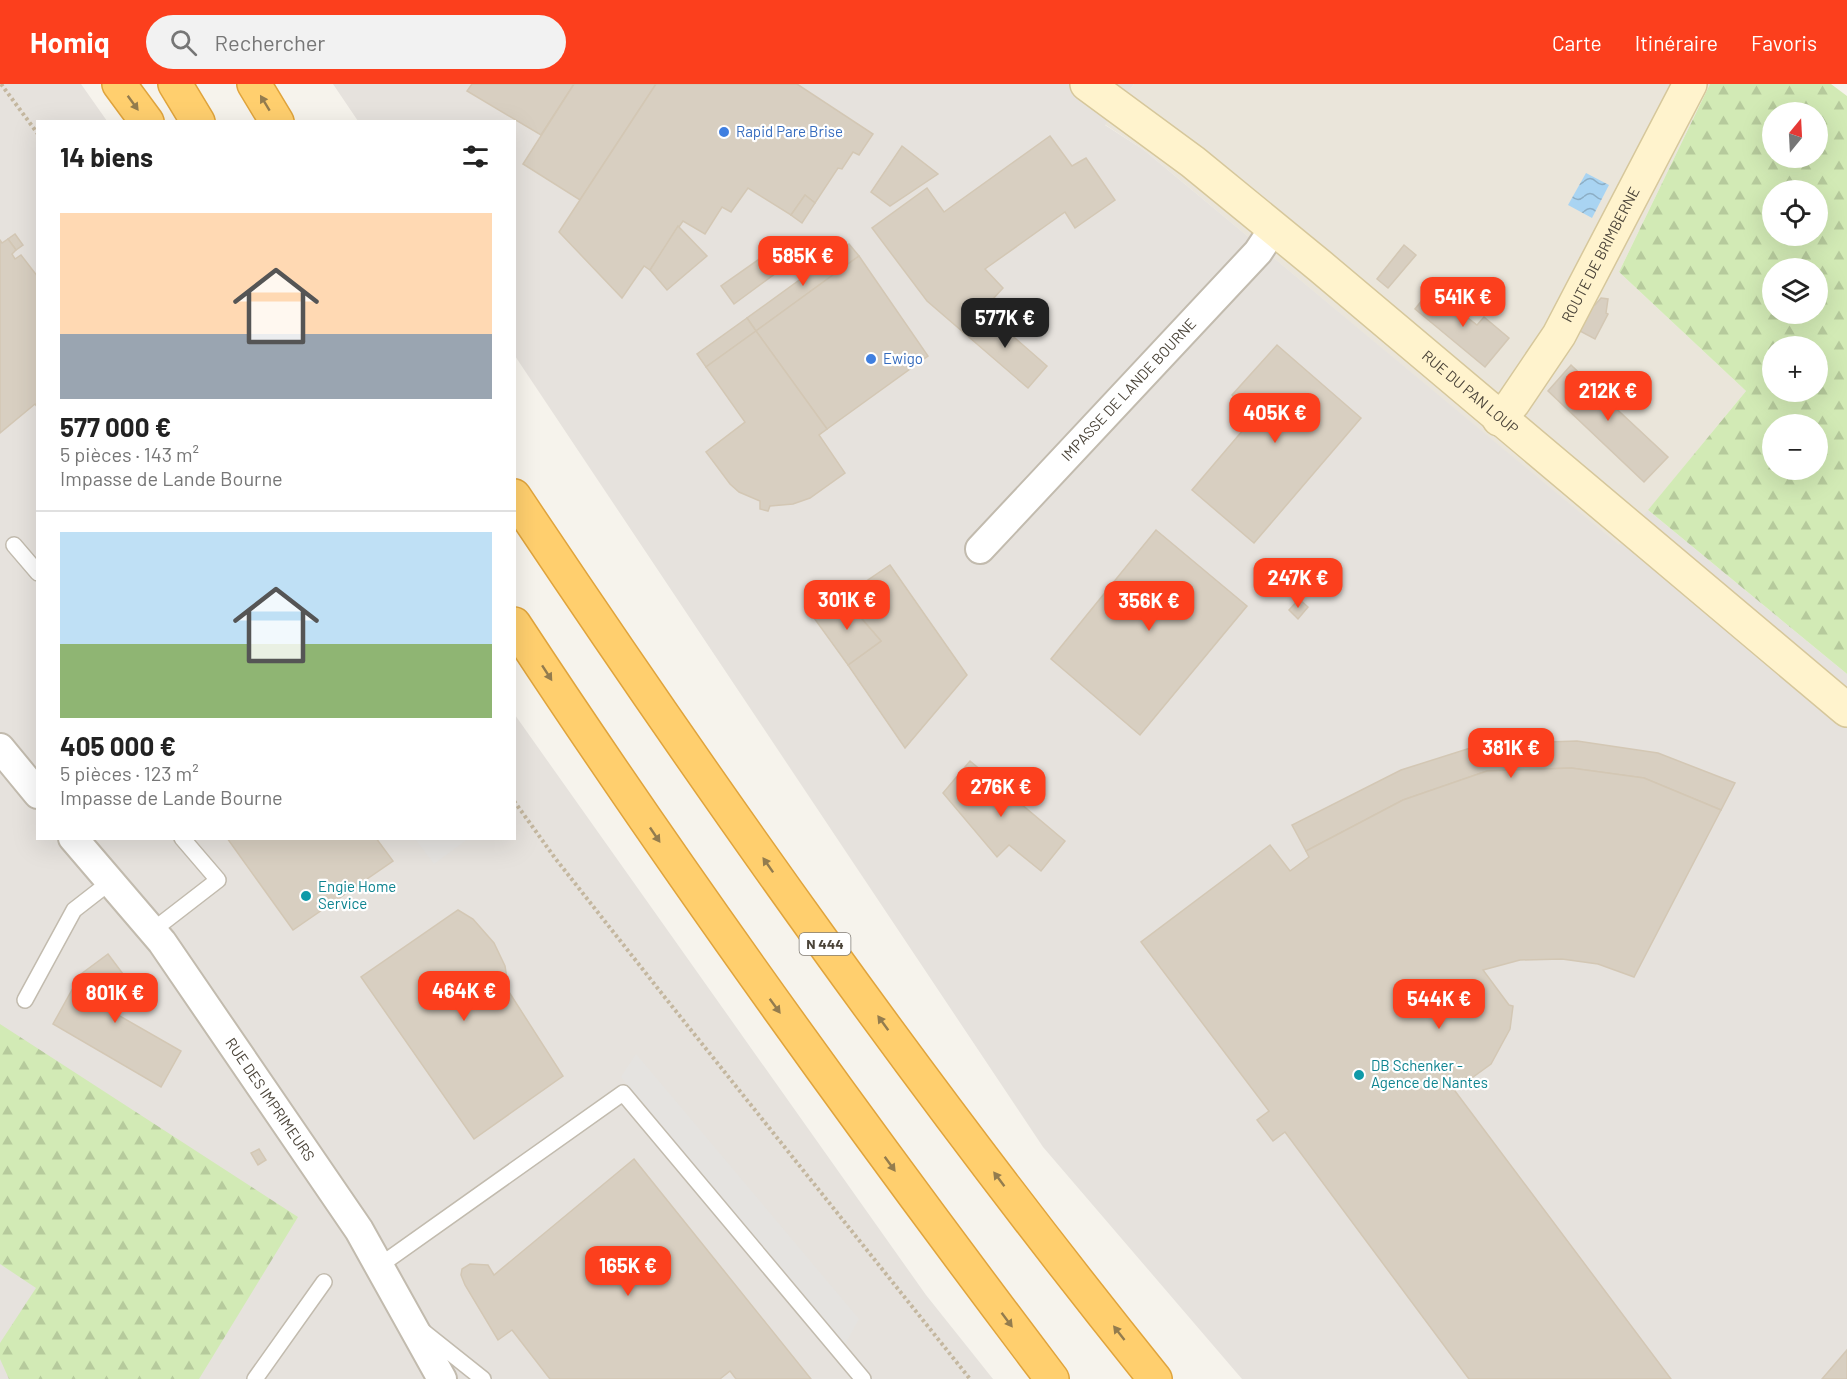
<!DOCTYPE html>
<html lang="fr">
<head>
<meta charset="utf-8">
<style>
	:root { --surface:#fff; --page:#f2f2f2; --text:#222; --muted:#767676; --line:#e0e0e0; --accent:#fc3f1d }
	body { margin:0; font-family:Barlow,sans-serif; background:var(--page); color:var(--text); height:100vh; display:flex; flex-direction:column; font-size:22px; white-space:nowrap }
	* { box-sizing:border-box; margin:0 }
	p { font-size:20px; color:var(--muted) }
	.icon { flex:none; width:33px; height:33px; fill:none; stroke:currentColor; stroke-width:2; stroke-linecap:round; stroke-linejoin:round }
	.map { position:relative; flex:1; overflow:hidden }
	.sheet { position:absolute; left:36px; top:36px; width:480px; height:720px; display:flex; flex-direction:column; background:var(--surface); border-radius:0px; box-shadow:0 6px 24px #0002 }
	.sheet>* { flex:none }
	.needle { width:39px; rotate:18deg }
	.controls { position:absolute; left:1762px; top:18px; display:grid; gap:12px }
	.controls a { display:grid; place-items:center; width:66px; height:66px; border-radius:50%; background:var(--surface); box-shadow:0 6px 24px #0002; font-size:30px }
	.price { position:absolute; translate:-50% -51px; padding:0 14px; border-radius:12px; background:var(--accent); color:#fff; font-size:20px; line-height:39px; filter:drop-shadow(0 2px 3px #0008) }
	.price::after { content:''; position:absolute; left:50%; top:36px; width:18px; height:14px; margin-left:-9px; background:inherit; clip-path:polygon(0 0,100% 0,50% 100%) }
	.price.on { background:#222; color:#fff }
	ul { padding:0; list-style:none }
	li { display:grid; align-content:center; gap:12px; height:318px; padding:0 24px }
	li+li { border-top:2px solid var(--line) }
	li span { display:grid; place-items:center; height:186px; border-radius:0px; color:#555 }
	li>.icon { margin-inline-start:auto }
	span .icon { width:108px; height:108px; fill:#fffc; stroke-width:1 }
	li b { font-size:26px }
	h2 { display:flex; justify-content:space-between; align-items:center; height:72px; padding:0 24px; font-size:26px }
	header { display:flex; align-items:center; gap:36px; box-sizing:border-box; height:84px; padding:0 30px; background:var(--accent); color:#fff }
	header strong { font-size:28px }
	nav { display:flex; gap:33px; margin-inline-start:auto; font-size:21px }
	.search { width:420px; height:54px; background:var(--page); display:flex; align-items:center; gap:15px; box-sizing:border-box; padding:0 21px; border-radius:33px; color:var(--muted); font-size:22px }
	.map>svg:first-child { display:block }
	.residential { fill:#eae5da }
	.industrial { fill:#e6e2dd }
	.forest { fill:url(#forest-firs); fill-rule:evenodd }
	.parking { fill:#e5e3e0 }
	.water { fill:url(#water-waves) }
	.building { fill:#d8cfc1; stroke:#d3c7b4; stroke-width:1.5 }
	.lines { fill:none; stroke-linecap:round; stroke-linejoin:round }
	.lane-casing { stroke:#c2bbae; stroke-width:18 }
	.street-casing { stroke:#c2bbae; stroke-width:32 }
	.secondary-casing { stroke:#d6c79b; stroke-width:36 }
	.highway-casing { stroke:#e0a43c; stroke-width:36 }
	.path { stroke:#c4b79f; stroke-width:4; stroke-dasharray:3 3; stroke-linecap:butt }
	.lane { stroke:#fff; stroke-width:15 }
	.street { stroke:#fff; stroke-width:28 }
	.secondary { stroke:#fff3cd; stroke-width:33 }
	.highway { stroke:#ffcf6e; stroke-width:33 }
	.oneway { fill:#937c4e }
	.shop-dot { fill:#3f7fe0; stroke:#fff; stroke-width:2 }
	.culture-dot { fill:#0f9aa8; stroke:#fff; stroke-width:2 }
	.labels { text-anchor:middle; stroke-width:4.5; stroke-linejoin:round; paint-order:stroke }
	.shield { fill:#fff; stroke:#817c74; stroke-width:1.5 }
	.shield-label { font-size:14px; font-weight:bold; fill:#4b4439 }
	.shop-label { font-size:15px; fill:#366cbe; stroke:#fff; text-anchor:start }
	.street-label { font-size:15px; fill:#4b4439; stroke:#fff }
	.culture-label { font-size:15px; fill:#0d838f; stroke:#fff; text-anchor:start }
</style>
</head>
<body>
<header>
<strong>Homiq</strong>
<div class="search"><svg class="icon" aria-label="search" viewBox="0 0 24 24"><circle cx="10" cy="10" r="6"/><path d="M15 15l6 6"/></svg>Rechercher</div>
<nav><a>Carte</a><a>Itinéraire</a><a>Favoris</a></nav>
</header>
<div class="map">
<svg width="1847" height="1295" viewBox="0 0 1847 1295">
	<defs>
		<pattern id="forest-firs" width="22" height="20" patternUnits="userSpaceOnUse" patternTransform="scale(1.5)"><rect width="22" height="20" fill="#d2eab5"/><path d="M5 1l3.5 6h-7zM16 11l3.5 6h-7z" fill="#b6ca9c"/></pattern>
		<pattern id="water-waves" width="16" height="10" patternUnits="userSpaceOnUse" patternTransform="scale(1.5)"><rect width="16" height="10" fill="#a9d4f2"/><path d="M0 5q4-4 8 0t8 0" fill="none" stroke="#8caec5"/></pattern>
	</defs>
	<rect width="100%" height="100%" fill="#f6f3ec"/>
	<path class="residential" d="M1134 0H1710L1619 188 1746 307 1619 462 1144 66 1104 40Z"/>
	<g class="industrial">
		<path d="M0 0H81L107 37 38 38V754H514L515 631 926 1211 993 1295H0Z"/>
		<path d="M333 0H1134L1105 41 1144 66 1619 461 1648 426 1847 590V1295H1242L1043 1063 515 272 514 38 358 37Z"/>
	</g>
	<g class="forest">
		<path d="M1710 0H1831L1847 12V590L1648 426 1746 307 1619 188ZM1773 28H1818V74H1773ZM1773 106H1818V152H1773ZM1773 184H1818V230H1773ZM1773 262H1818V308H1773ZM1773 340H1818V386H1773Z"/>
		<path d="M0 940 298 1133 199 1295H9L0 1275V1259L36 1204 0 1180Z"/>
	</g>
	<g class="parking">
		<path d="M415 755H468L434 780Z"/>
		<path d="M636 970 859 1235 844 1262 621 993Z"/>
	</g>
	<path class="water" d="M1586 89 1609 101 1592 134 1568 121Z"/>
	<g class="building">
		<path d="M472 0H574L541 51 467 7Z"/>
		<path d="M574 0H656L580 116 523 80Z"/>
		<path d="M656 0H797L873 50 859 71 853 68 842 85 838 84 815 119 805 111 791 131 748 104 731 128 722 123 705 150 683 137 650 186 644 182 622 214 559 148Z"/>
		<path d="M1050 52 1072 82 1086 74 1115 116 1075 144 1065 128 985 185 1003 204 963 248 927 217 872 144 927 104 944 128Z"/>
		<path d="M902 62 938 90 890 122 871 108Z"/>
		<path d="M805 111 815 119 802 139 791 131Z"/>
		<path d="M678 142 707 172 667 206 650 186Z"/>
		<path d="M15 150 23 161 16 166 8 155Z"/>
		<path d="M8 155 16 166 12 170 15 175 21 171 38 193V324L35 320 0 349V156L2 159Z"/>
		<path d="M849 160 859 172 756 247 747 234Z"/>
		<path d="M1404 161 1416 171 1388 204 1377 195Z"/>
		<path d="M775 164 787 181 734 220 721 202Z"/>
		<path d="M859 172 928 272 827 345 756 247Z"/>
		<path d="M1431 205 1477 241 1484 233 1509 254 1485 283 1415 225Z"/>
		<path d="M1601 214 1608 215 1606 229 1608 230 1595 255 1578 246 1591 220 1595 221Z"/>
		<path d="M983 226 1047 282 1028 304 963 248Z"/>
		<path d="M747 234 756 247 706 283 697 270Z"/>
		<path d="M756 247 827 345 819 351 845 389 810 414 793 420 770 422 768 427 760 425V417L739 408 730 400 706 368 745 338 706 283Z"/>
		<path d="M1277 261 1361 334 1254 459 1192 406 1255 332 1232 311Z"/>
		<path d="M1571 281 1594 303 1605 291 1617 302 1606 315 1668 373 1644 398 1548 307Z"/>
		<path d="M1156 446 1247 522 1140 651 1051 575Z"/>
		<path d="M890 481 967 591 905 664 848 581 881 557 843 513Z"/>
		<path d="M843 513 881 557 848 581 814 534Z"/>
		<path d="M1299 515 1308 523 1298 535 1289 526Z"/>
		<path d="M1577 657 1658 669 1735 699 1721 726 1644 694 1571 684 1487 687 1403 716 1306 767 1292 741 1401 686 1483 660Z"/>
		<path d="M970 677 1065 757 1041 787 1009 761 997 773 943 709Z"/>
		<path d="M1571 684 1644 694 1721 726 1634 893 1598 880 1562 875 1520 876 1483 886 1509 921 1513 922 1510 945 1491 980 1469 996 1467 993 1457 998 1455 1007 1671 1295H1469L1285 1048 1273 1057 1257 1036 1269 1027 1141 858 1270 761 1290 787 1309 773 1306 767 1403 716 1487 687Z"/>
		<path d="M227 754H376L393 777 293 846Z"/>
		<path d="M458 826 473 835 494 859 505 882 509 908 563 992 474 1055 361 893Z"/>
		<path d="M108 870 144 918 142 923 118 916 111 927 181 967 161 1003 53 940 73 904 88 913 95 903 81 890Z"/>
		<path d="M259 1065 266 1076 258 1081 251 1069Z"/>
		<path d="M634 1075 811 1295H736L730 1287 720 1295H550L512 1246 498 1256 465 1201 461 1191 462 1185 470 1180 488 1181 494 1191Z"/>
		<path d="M1847 1266V1295H1822Z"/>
	</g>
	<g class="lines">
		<g class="lane-casing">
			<g id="lane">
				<path d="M14 461 38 489"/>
				<path d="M152 847 218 796 182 754"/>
				<path d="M25 916 74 826 110 798"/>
				<path d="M379 1182 623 1009 863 1295"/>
				<path d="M424 1248 483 1295"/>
				<path d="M255 1295 324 1198"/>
			</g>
		</g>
		<g class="street-casing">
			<g id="street">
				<path id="s1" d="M980 465 1258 168 1274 144"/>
				<path d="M0 664 38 710"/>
				<path id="s2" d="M73 754 162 858 359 1146 442 1295"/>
			</g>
		</g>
		<g class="secondary-casing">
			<g id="secondary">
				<path id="s3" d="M1087 0 1193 78 1320 182 1847 626"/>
				<path id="s4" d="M1499 335 1513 319 1559 251 1690 0"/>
			</g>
		</g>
		<g class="highway-casing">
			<g id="highway">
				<path d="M119 0 147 38"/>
				<path d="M175 0 198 38"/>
				<path d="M254 0 277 38"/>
				<path d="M514 412C716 714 927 1012 1155 1295"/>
				<path d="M514 540C684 799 865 1048 1052 1295"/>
			</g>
		</g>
		<g class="path">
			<path d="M1 0 38 50"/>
			<path d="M514 717 555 774 663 911 970 1295"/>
		</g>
		<use href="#lane" class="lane"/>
		<use href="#street" class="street"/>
		<use href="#secondary" class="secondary"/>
		<use href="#highway" class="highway"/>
	</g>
	<defs><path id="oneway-solid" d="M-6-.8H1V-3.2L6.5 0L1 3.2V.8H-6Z" transform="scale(1.5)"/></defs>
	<g class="oneway">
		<use href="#oneway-solid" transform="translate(133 19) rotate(54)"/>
		<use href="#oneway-solid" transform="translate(265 19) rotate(-121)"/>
		<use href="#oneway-solid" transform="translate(547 589) rotate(57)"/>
		<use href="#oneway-solid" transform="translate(655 751) rotate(56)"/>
		<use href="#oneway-solid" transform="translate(768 781) rotate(-125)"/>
		<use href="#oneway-solid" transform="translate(775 922) rotate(54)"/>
		<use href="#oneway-solid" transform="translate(883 939) rotate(-126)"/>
		<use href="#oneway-solid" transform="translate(890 1080) rotate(54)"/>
		<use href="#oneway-solid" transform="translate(999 1095) rotate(-127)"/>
		<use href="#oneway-solid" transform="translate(1007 1236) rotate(53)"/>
		<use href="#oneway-solid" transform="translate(1119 1249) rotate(-128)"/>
	</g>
	<g class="shop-dot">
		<circle cx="724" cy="48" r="6"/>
		<circle cx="871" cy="275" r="6"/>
	</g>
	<g class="culture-dot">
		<circle cx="306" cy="812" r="6"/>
		<circle cx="1359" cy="991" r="6"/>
	</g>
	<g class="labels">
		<rect class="shield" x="799.5" y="849" width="51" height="22" rx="4.5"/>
		<g class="shield-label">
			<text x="825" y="865">N 444</text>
		</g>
		<g class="shop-label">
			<text x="736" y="53">Rapid Pare Brise</text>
			<text x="883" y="280">Ewigo</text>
		</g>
		<g class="street-label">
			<text dy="5" stroke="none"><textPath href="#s4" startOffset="194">ROUTE DE BRIMBERNE</textPath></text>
			<text dy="5" stroke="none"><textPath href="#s1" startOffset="218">IMPASSE DE LANDE BOURNE</textPath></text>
			<text dy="5" stroke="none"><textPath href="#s3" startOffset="492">RUE DU PAN LOUP</textPath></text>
			<text dy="5" stroke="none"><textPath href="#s2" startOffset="328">RUE DES IMPRIMEURS</textPath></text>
		</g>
		<g class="culture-label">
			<text x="318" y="808">Engie Home<tspan x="318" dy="17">Service</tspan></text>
			<text x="1371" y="987">DB Schenker -<tspan x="1371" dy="17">Agence de Nantes</tspan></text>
		</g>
	</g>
</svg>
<div class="controls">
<a><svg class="needle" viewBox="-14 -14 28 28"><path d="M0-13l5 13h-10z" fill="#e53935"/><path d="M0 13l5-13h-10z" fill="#767676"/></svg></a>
<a><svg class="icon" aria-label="locate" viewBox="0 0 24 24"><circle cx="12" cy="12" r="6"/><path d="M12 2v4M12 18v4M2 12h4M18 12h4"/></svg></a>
<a><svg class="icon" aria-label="layers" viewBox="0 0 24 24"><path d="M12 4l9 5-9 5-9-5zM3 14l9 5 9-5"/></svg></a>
<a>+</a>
<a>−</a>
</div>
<b class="price" style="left:803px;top:203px">585K €</b>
<b class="price" style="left:1463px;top:244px">541K €</b>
<b class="price on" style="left:1005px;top:265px">577K €</b>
<b class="price" style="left:1608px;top:338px">212K €</b>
<b class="price" style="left:1275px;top:360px">405K €</b>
<b class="price" style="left:1298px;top:525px">247K €</b>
<b class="price" style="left:847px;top:547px">301K €</b>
<b class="price" style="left:1149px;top:548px">356K €</b>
<b class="price" style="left:1511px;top:695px">381K €</b>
<b class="price" style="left:1001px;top:734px">276K €</b>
<b class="price" style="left:464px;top:938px">464K €</b>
<b class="price" style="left:115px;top:940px">801K €</b>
<b class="price" style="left:1439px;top:946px">544K €</b>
<b class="price" style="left:628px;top:1213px">165K €</b>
<section class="sheet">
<h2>14 biens<svg class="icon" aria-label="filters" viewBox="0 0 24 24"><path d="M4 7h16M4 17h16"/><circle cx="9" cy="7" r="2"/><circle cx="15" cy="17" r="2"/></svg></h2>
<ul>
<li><span style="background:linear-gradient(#ffd9b3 65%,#9aa5b1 0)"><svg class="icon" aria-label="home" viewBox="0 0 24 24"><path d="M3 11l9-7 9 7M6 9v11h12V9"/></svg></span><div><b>577 000 €</b><p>5 pièces · 143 m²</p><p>Impasse de Lande Bourne</p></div></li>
<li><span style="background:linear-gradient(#bfe0f5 60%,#8fb573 0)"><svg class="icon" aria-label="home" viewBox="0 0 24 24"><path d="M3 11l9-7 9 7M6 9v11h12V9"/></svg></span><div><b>405 000 €</b><p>5 pièces · 123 m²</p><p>Impasse de Lande Bourne</p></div></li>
</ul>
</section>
</div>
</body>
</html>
